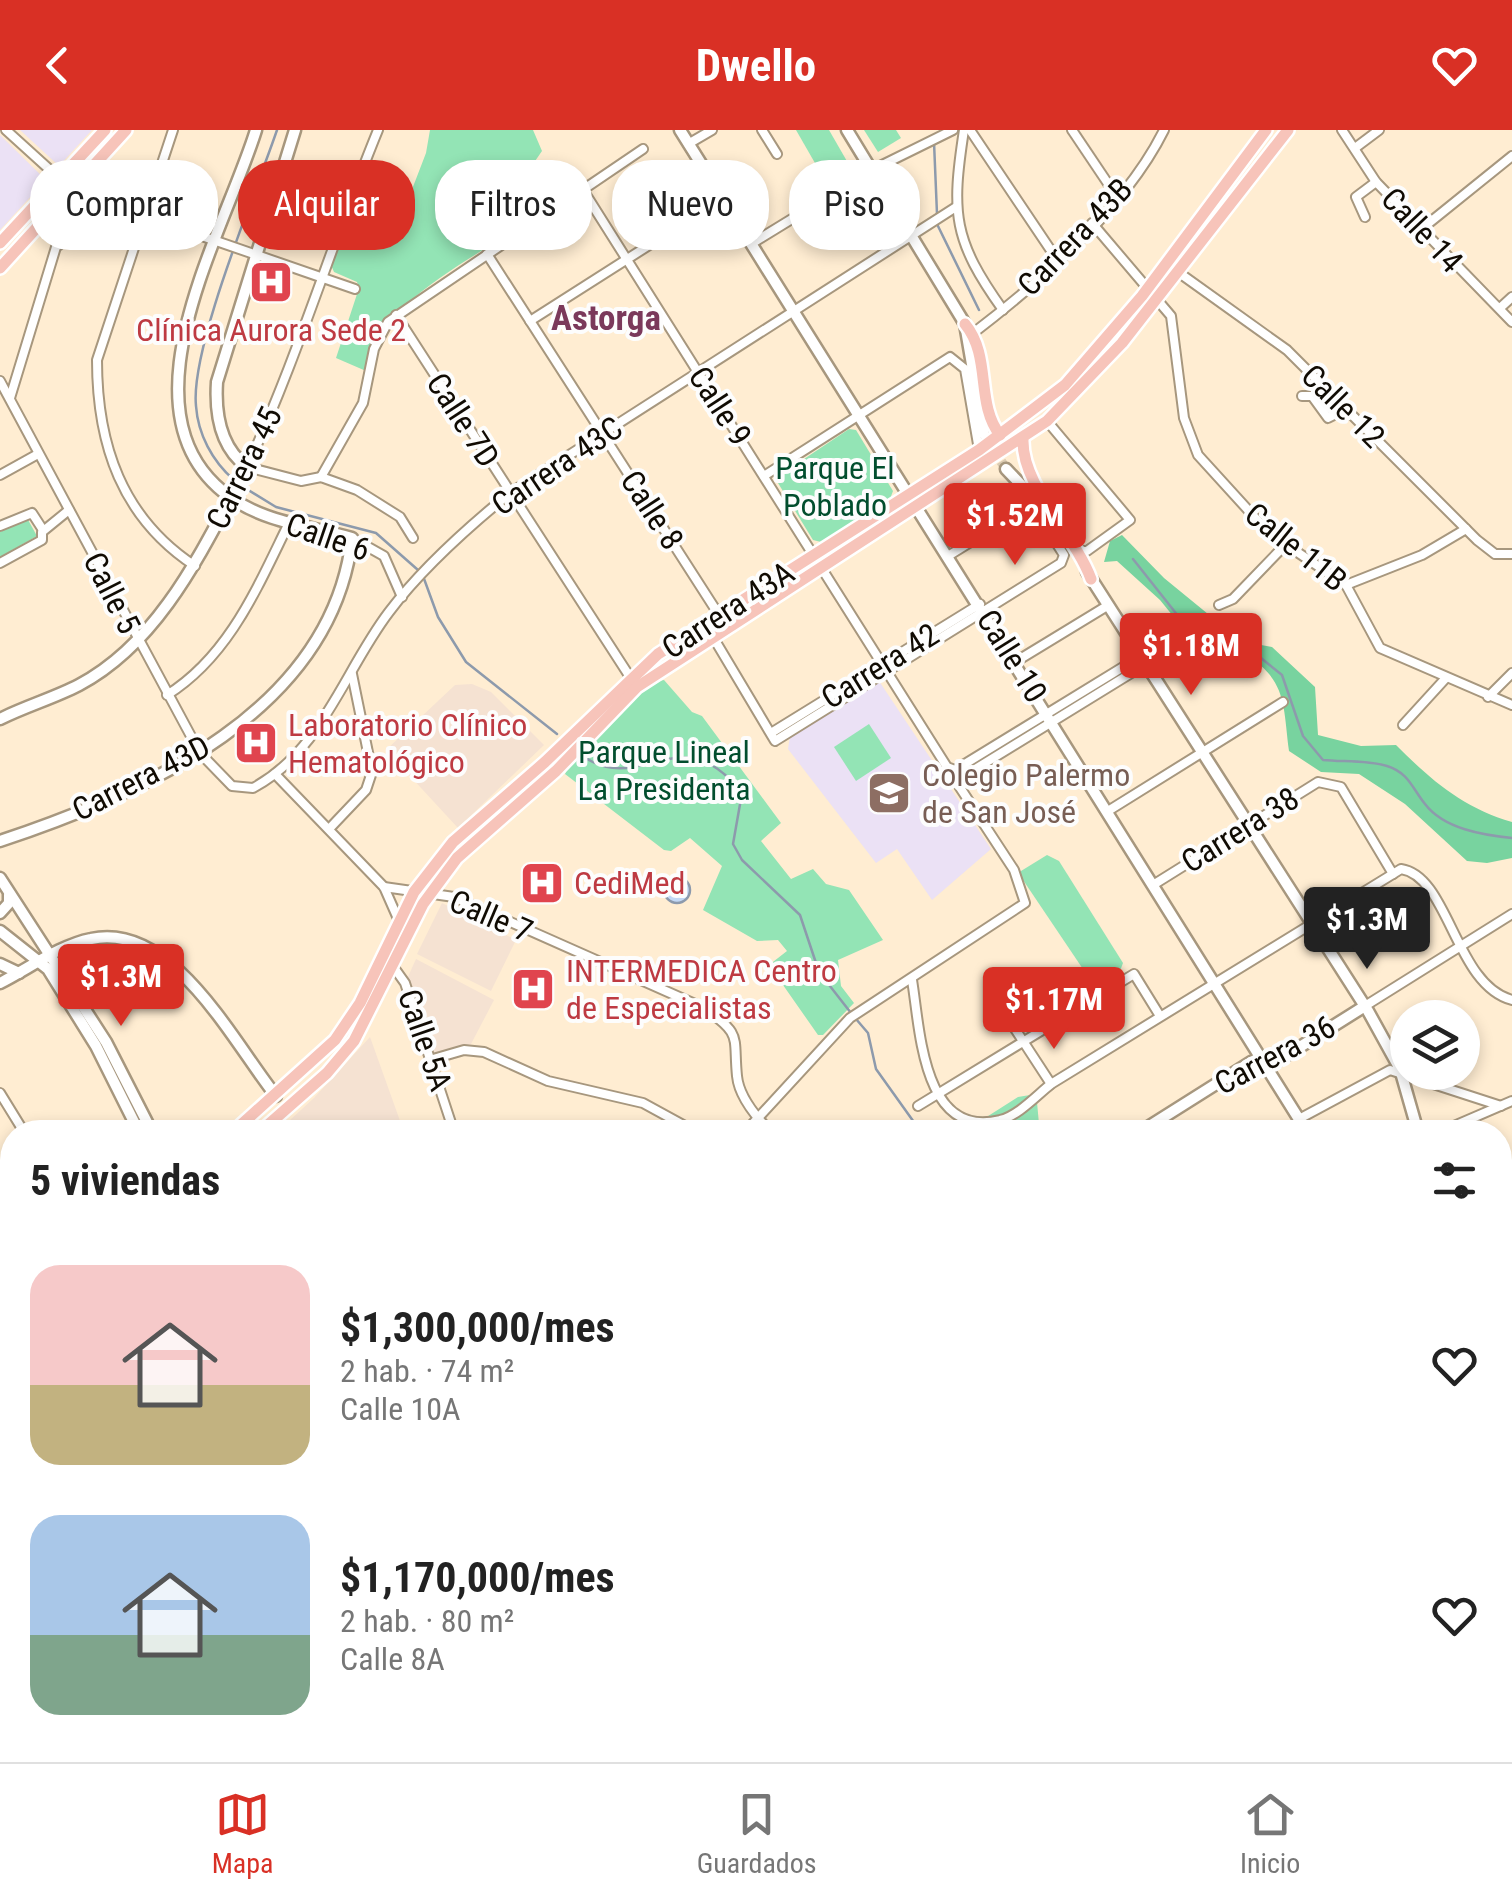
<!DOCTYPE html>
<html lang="es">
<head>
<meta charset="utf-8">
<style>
	:root { --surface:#fff; --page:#f6f6f6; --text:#222; --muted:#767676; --line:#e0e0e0; --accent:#d93025 }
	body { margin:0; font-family:"Roboto Condensed",sans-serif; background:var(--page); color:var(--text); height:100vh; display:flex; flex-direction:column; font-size:38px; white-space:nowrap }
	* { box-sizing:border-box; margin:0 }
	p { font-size:32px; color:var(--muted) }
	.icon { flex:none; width:55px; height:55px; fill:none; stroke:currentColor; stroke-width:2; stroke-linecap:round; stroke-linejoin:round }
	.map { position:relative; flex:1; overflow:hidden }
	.sheet { position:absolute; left:0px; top:990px; width:1512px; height:642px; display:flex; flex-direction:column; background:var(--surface); border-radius:40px 40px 0 0; box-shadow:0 5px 15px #0003 }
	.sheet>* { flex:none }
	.guide { position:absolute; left:30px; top:30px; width:1000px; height:90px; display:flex; gap:20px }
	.fabs { position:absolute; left:1390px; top:870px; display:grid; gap:20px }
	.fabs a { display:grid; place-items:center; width:90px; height:90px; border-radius:50%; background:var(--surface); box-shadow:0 5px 15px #0003; font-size:50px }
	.price { position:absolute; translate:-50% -85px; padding:0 22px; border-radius:10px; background:var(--accent); color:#fff; font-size:32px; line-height:65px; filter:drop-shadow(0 2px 5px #0008) }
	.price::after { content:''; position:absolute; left:50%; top:60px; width:30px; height:22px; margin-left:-15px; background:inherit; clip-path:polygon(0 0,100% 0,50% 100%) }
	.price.on { background:#222; color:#fff }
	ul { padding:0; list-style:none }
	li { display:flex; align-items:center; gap:30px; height:250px; padding:0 30px }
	li span { display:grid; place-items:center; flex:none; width:280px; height:200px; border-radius:30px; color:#555 }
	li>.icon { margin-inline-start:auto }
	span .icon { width:120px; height:120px; fill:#fffc; stroke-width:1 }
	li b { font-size:42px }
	h2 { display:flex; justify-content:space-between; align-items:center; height:120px; padding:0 30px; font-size:42px }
	.tag { padding:0 35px; border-radius:40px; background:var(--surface); box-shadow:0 5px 15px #0003; font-size:35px; line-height:90px }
	.tag.on { background:var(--accent); color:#fff }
	header { display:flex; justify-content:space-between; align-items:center; height:130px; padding:0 30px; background:var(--accent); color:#fff; font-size:45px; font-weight:700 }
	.dock { display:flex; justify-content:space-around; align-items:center; height:140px; border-top:2px solid var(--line); background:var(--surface); font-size:28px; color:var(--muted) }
	.dock a { display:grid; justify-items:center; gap:5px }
	.dock .on { color:var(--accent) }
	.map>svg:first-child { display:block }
	.commercial { fill:#f5e2d2 }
	.education { fill:#ebe1f5 }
	.green { fill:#93e4b5 }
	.forest { fill:#78d39f }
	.water { fill:#c2d8f5; stroke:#8d9aac; stroke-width:2.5 }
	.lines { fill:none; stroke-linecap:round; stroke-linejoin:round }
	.stream { stroke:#8d9aac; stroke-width:2.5 }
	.secondary-tunnel { stroke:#dbcbb3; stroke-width:10; stroke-dasharray:10 5; stroke-linecap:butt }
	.street-casing { stroke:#a7977e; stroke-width:12 }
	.secondary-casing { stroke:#a7977e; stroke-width:15 }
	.primary-casing { stroke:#fff; stroke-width:16 }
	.street { stroke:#fff; stroke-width:8 }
	.secondary { stroke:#fff; stroke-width:10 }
	.primary { stroke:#f7c4ba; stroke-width:11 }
	.labels { text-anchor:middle; stroke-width:8; stroke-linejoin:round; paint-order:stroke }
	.street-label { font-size:32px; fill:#100b03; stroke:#fdfdfd }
	.health-label { font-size:32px; fill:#be3a42; stroke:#fdfdfd; text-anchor:start }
	.park-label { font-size:32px; fill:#024e2e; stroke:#fdfdfd }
	.education-label { font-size:32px; fill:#785e54; stroke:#fdfdfd; text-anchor:start }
	.neighbourhood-label { font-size:35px; font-weight:bold; fill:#7b395b; stroke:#fdfdfd }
</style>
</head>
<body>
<header><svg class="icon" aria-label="back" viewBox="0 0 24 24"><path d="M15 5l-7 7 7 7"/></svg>Dwello<svg class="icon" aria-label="heart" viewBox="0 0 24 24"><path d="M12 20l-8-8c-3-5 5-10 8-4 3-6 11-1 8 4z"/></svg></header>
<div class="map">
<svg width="1512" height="1632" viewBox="0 0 1512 1632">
	<rect width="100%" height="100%" fill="#ffedd2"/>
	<g class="commercial">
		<path d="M472 554 491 562 544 615 458 698 386 620 455 555Z"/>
		<path d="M442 773 516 810 491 861 417 824Z"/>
		<path d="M416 829 494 870 471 914 434 923 407 849Z"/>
		<path d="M370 907 404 1002H277L314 968Z"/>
	</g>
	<g class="education">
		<path d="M20 0H92L59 36Z"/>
		<path d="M0 5 46 50 0 100Z"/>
		<path d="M879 551 991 719 932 770 897 719 876 733 788 619 790 606Z"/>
	</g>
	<g class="green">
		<path d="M430 0H533L542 21 522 50 536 75 533 89C478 126 378 171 366 241L336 228 359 158 357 152 334 142 326 123 338 89 352 73 391 90 401 88 426 23Z"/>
		<path d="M796 0H829L848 33 823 47Z"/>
		<path d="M864 0H896L901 8 878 22Z"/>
		<path d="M849 299 856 300 893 361 890 369 821 412 813 410 778 353 780 345Z"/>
		<path d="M27 388 37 406 0 427V402Z"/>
		<path d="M664 550 692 582 702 586 781 693 761 711 791 749 813 739 826 754 849 760 883 810 838 830 841 856 854 873 823 905H818L769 835 787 821 778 810 757 811 703 780 722 736 690 708 671 721 664 720 565 644 570 633C590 612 636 553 664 550Z"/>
		<path d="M869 594 891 628 856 651 834 617Z"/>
		<path d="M1047 725 1059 731 1123 833 1120 841 1098 855 1091 851 1021 747V741Z"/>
		<path d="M1030 965 1037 972 1039 994 1051 1002H963L1018 967Z"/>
	</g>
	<path class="forest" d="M1122 405 1164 448 1208 484 1218 507 1272 517 1315 557 1318 605 1361 616 1396 615C1431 650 1463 678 1512 692V728L1487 733 1467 731 1405 674 1359 644 1321 642 1289 621C1283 574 1287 549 1243 523L1210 541 1198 536 1199 518 1160 470 1117 431 1104 432 1110 411Z"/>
	<circle class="water" cx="677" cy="760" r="13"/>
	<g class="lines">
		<g class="stream">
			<path d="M934 12 937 84"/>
			<path d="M936 92 979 180"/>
			<path d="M234 350C212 331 198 304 196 276 190 218 256 62 277 0"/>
			<path d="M240 355 276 377 376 403 418 440"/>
			<path d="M1133 429 1194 506 1261 528 1282 545 1303 606 1323 630C1343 632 1367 630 1387 636 1409 643 1412 658 1425 674 1444 699 1483 705 1512 708"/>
			<path d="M423 446 438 487 466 532 557 604"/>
			<path d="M584 627C643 666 681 585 742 663L733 714 742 730 800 785 819 842 851 883"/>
			<path d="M856 889 868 903 876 939 921 1002"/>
			<path d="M0 1245 12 1256"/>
			<path d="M1500 1399 1512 1404"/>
			<path d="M213 1620 232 1632"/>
			<path d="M1052 1620 1053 1632"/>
		</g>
		<path class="secondary-tunnel" d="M985 306 1006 339"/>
		<g class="street-casing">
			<g id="street">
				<path d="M6 0 60 49"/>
				<path d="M173 0 97 230C97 315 122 388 195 436"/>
				<path d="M378 0C332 112 298 227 247 337L301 351 321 347 357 360 400 387 413 408"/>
				<path d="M762 0 777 24"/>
				<path d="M964 0C951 84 953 110 1003 180"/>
				<path d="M970 0 1058 131"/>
				<path d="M1072 0 1117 67"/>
				<path d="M1342 0 1376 52 1512 192"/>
				<path d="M688 14 712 0"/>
				<path d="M1355 18 1379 0"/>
				<path d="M77 54 141 85 355 159"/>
				<path d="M583 60 947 637 955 640 1141 526"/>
				<path d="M1365 87 1356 67 1376 52"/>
				<path d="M1092 93 1171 186 1184 288 1198 325 1269 403 1346 455 1380 518 1512 575"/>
				<path d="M1424 97 1512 26"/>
				<path d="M37 98 49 101 59 115"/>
				<path d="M751 114 870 41 953 0"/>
				<path d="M487 124 719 485"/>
				<path d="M1178 142 1287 220 1477 410 1495 424H1512"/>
				<path d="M1500 178 1512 167"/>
				<path d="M396 185 630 547"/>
				<path d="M530 191 723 68"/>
				<path d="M972 204C1040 152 1126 77 1164 0"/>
				<path d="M0 251 200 623 232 656 253 658C322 621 344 541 389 482 422 438 467 398 510 363L956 77"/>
				<path d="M1302 266H1312L1328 288 1344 280"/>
				<path d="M10 268 74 58"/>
				<path d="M1047 291 1130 390 1087 421H1081"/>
				<path d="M0 345 38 324"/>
				<path d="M764 346 950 227 965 239 979 320"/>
				<path d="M321 347 363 273 374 219 388 192 643 19"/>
				<path d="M0 396 32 383 43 400"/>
				<path d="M352 408 384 426 402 467"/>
				<path d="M0 433 42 410V402L69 380"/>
				<path d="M1346 455 1422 425 1466 399"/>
				<path d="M1219 475 1233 469 1286 414"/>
				<path d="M713 507 775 611 1061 433 1064 425 1034 378 1027 377 948 426"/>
				<path d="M1015 532 1107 476"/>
				<path d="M167 565C229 526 257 458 288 395"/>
				<path d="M1488 567 1512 543"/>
				<path d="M1403 595 1445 549"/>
				<path d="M771 603 980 474"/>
				<path d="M275 644 384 757 399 791"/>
				<path d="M1108 681 1283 572"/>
				<path d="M329 699 366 660 372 642 352 544"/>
				<path d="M1153 755 1318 652 1341 657 1393 744"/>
				<path d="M384 757 454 767 704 878C743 905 733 906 737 946 739 967 757 988 771 1002"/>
				<path d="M390 832 405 853 454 1002"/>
				<path d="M912 850C920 897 922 1010 1000 990 1018 986 1037 965 1051 954L1401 739C1449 746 1455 855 1512 870"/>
				<path d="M989 859 1051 954"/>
				<path d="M1365 876 1512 784"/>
				<path d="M433 929 464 920 484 922 548 951 643 973 696 1002"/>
				<path d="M0 963 24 1002"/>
				<path d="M918 976 1134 844 1160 886"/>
				<path d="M1299 989 1390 940 1501 976"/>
				<path d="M745 1002 850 888 1025 773 1014 740 959 656V649L1146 534"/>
				<path d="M1440 1002 1512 971"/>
				<path d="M1500 1375 1512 1378"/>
				<path d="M0 1402 12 1396"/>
				<path d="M0 1500 12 1521"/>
				<path d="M1500 1610 1512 1617"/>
				<path d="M74 1620 76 1632"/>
				<path d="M187 1620 207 1632"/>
				<path d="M743 1620 745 1632"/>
				<path d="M1124 1620 1128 1632"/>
				<path d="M1232 1620 1238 1632"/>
				<path d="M133 1632 166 1620"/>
				<path d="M675 1632 717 1620"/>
				<path d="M1449 1632 1464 1620"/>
			</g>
		</g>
		<g class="secondary-casing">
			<g id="secondary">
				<path d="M680 0 1307 1002"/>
				<path d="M847 0 965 194 984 304"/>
				<path d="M1006 339 1047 382"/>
				<path d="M1087 442 1368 881 1400 939 1418 1002"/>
				<path d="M0 589C26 576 54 568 79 555 162 511 204 416 247 337 220 317 215 283 217 252L295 0"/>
				<path d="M0 711C145 663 332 581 352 408 310 396 266 393 230 367 114 284 224 104 256 0"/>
				<path d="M0 748 106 912 152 1002"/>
				<path d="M0 783 9 773V765"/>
				<path d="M0 801 48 839 96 916 139 1002"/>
				<path d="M0 834 19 843"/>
				<path d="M0 853C28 839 60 815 91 809 172 791 233 912 276 966"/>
				<path d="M1140 1002 1251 932H1276L1365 876"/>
				<path d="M1450 1002 1452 999"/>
				<path d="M1500 1141 1512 1149"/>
				<path d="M1500 1155 1512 1163"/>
				<path d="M486 1620 491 1632"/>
				<path d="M500 1620 505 1632"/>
				<path d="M902 1632 921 1620"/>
				<path d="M929 1632 946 1620"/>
				<path d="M1389 1632 1391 1620"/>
			</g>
		</g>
		<g class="primary-casing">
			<g id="primary">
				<path d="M0 113 105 0"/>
				<path d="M0 138 126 0"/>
				<path d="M965 194C992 227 975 273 1000 305"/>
				<path d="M1023 310C1022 357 1074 403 1091 449"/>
				<path d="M233 1002 335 910 360 873 414 762 453 712 545 632 658 524 979 320 1065 255 1142 166 1266 0"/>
				<path d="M260 1002 327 943 354 911 423 774 457 728 556 641 637 557 1047 291 1122 213 1288 0"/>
				<path d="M0 1172 12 1163"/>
				<path d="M0 1189 12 1181"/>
			</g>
		</g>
		<use href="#street" class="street"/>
		<use href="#secondary" class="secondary"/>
		<use href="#primary" class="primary"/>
	</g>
	<defs>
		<g id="hospital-square" transform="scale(2.25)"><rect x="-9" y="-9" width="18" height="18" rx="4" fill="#e0444e" stroke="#fdfdfd"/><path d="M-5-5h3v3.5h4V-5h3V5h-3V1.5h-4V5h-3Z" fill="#fff"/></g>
		<g id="school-square" transform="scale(2.25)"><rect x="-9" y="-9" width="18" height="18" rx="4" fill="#8d6e63" stroke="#fdfdfd"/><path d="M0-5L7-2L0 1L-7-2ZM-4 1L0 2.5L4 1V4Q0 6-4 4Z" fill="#fff"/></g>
	</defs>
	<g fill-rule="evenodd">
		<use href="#hospital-square" x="271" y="152"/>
		<use href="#hospital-square" x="256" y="613"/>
		<use href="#school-square" x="889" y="663"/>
		<use href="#hospital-square" x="542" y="753"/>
		<use href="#hospital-square" x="533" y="859"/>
	</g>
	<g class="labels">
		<g class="street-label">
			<text transform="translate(1422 100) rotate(47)" y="11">Calle 14</text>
			<text transform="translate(1075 107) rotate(-46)" y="11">Carrera 43B</text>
			<text transform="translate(720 276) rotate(57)" y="11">Calle 9</text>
			<text transform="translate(1343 276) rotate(45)" y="11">Calle 12</text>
			<text transform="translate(463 290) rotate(57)" y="11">Calle 7D</text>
			<text transform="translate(557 336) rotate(-34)" y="11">Carrera 43C</text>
			<text transform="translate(244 338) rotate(-64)" y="11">Carrera 45</text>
			<text transform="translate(652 380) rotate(57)" y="11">Calle 8</text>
			<text transform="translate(328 407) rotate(19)" y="11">Calle 6</text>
			<text transform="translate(1296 417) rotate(39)" y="11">Calle 11B</text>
			<text transform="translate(112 463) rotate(63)" y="11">Calle 5</text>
			<text transform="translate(728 480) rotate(-33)" y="11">Carrera 43A</text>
			<text transform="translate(1012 526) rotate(58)" y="11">Calle 10</text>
			<text transform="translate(880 536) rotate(-32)" y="11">Carrera 42</text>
			<text transform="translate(141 648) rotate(-27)" y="11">Carrera 43D</text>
			<text transform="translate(1240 700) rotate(-32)" y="11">Carrera 38</text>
			<text transform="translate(491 786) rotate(23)" y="11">Calle 7</text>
			<text transform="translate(425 910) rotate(71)" y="11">Calle 5A</text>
			<text transform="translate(1275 925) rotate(-28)" y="11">Carrera 36</text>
		</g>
		<g class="health-label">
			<text x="271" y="211" text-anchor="middle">Clínica Aurora Sede 2</text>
			<text x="288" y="606">Laboratorio Clínico<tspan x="288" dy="37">Hematológico</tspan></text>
			<text x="574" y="764">CediMed</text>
			<text x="566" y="852">INTERMEDICA Centro<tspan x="566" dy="37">de Especialistas</tspan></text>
		</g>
		<g class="park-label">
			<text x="835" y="349">Parque El<tspan x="835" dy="37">Poblado</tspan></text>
			<text x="664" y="633">Parque Lineal<tspan x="664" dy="37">La Presidenta</tspan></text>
		</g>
		<g class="education-label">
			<text x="922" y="656">Colegio Palermo<tspan x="922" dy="37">de San José</tspan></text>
		</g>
		<g class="neighbourhood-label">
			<text x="606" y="200">Astorga</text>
		</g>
	</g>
</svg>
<div class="fabs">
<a><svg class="icon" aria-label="layers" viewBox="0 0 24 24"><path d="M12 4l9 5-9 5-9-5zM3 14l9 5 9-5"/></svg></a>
</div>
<b class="price" style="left:1015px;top:438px">$1.52M</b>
<b class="price" style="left:1191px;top:568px">$1.18M</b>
<b class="price on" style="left:1367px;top:842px">$1.3M</b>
<b class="price" style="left:121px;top:899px">$1.3M</b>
<b class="price" style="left:1054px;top:922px">$1.17M</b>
<div class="guide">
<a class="tag">Comprar</a>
<a class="tag on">Alquilar</a>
<a class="tag">Filtros</a>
<a class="tag">Nuevo</a>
<a class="tag">Piso</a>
</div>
<section class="sheet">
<h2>5 viviendas<svg class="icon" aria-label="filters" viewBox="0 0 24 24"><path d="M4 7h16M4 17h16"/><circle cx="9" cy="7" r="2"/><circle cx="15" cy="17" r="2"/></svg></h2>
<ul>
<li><span style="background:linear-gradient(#f6c9c9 60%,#c2b280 0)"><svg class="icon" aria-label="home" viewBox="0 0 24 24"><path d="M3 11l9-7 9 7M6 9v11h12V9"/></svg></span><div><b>$1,300,000/mes</b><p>2 hab. · 74 m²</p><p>Calle 10A</p></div><svg class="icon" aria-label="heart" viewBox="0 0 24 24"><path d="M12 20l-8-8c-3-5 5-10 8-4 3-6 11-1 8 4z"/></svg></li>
<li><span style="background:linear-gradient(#a9c7e8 60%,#7fa58c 0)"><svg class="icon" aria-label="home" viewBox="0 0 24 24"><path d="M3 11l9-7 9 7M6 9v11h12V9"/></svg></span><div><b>$1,170,000/mes</b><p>2 hab. · 80 m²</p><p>Calle 8A</p></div><svg class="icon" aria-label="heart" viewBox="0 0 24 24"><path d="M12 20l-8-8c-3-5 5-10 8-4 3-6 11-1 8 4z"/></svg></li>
</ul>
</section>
</div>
<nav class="dock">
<a class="on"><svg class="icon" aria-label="map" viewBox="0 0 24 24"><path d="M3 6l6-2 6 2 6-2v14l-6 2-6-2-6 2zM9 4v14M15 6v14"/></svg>Mapa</a>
<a><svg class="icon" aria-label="saved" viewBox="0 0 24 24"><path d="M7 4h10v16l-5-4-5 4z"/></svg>Guardados</a>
<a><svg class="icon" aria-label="home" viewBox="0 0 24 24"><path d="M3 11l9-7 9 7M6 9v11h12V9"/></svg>Inicio</a>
</nav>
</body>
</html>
